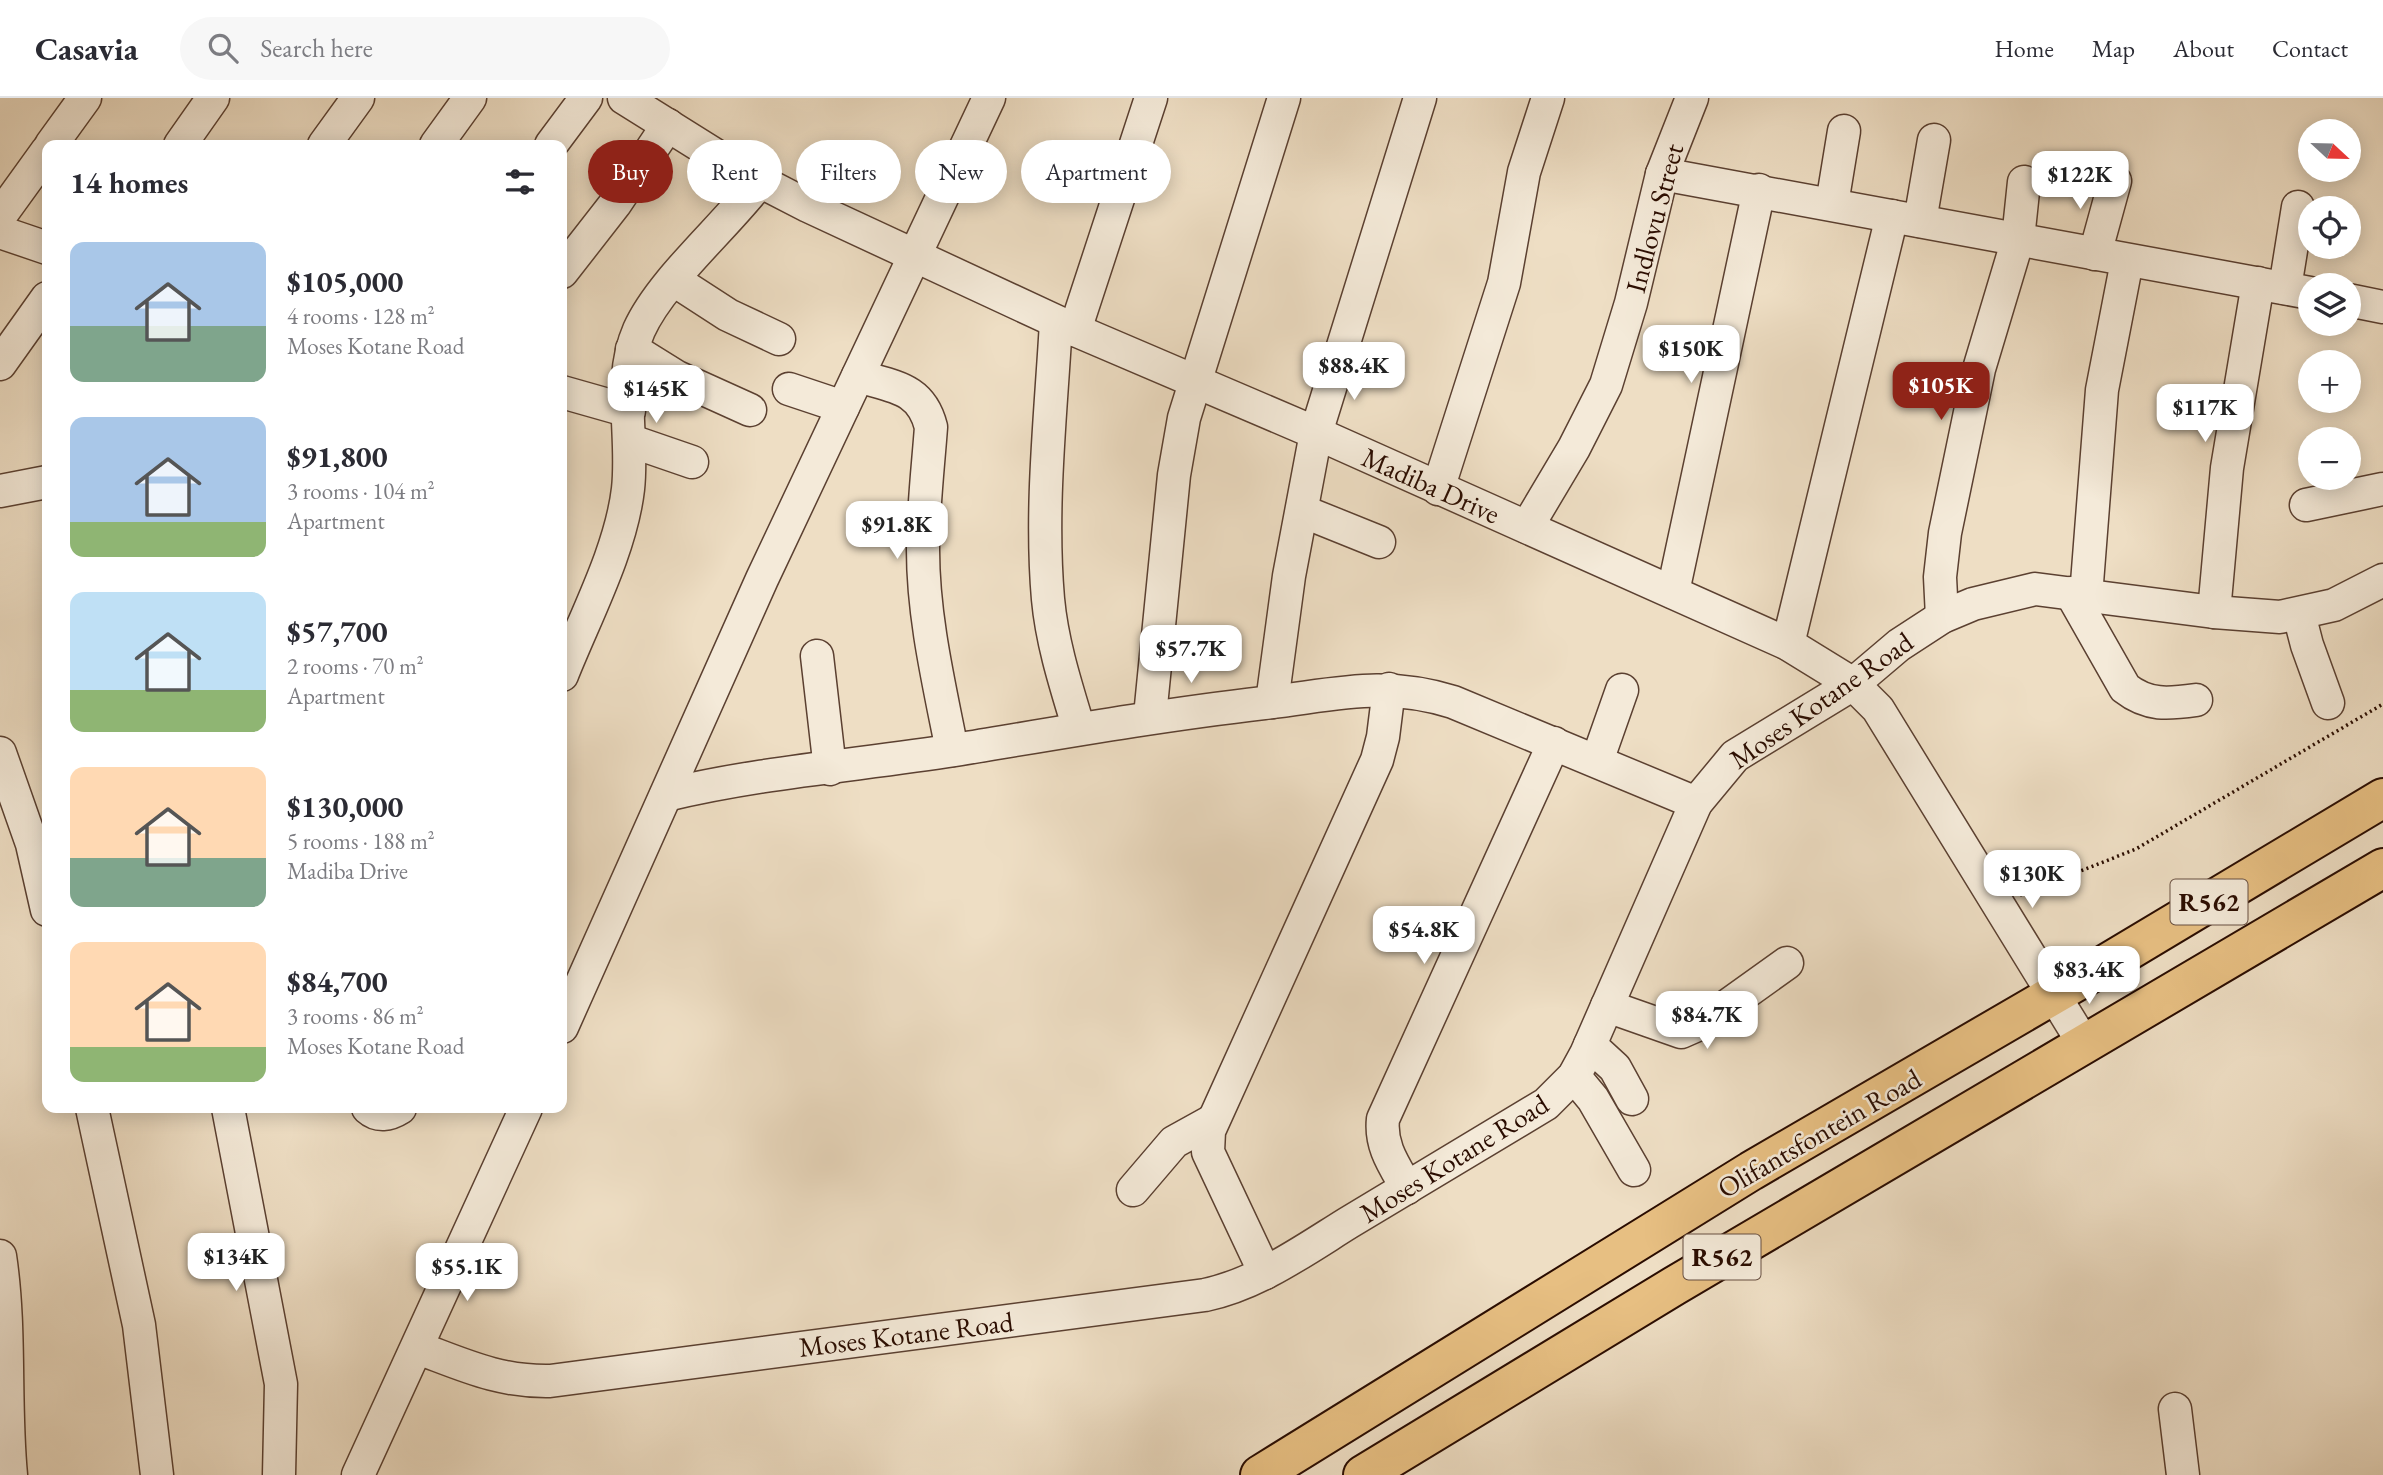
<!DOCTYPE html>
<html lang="en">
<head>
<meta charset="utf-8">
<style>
	:root { --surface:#fff; --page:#f7f7f7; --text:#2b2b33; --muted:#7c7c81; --line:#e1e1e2; --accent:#8f2418 }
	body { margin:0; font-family:"EB Garamond",serif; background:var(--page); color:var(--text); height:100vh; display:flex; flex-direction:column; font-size:26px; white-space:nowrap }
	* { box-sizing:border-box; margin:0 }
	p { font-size:23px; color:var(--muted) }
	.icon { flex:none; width:38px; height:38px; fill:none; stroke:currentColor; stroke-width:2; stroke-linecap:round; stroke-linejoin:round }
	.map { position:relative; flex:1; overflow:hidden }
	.drawer { position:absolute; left:42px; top:42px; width:525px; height:973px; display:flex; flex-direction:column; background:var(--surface); border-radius:14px; box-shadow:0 4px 18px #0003 }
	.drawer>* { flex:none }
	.top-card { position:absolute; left:588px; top:42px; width:665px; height:63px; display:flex; gap:14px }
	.needle { width:46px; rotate:112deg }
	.tools { position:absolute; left:2298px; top:21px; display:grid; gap:14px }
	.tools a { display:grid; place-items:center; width:63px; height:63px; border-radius:50%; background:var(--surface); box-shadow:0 4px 18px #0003; font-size:35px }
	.price { position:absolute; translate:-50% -60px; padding:0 16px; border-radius:14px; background:#fff; color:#222; font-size:23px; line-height:46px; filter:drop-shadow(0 2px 4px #0008) }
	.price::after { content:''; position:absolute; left:50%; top:42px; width:21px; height:16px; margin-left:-10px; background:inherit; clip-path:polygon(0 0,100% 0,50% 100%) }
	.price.active { background:var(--accent); color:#fff }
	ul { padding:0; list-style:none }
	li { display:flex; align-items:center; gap:21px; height:175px; padding:0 28px }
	li span { display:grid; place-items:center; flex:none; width:196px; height:140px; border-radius:14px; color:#555 }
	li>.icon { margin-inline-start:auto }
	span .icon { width:84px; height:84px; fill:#fffc; stroke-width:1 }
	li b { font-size:30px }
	h2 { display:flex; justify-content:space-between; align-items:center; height:84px; padding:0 28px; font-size:30px }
	.chip { padding:0 24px; border-radius:32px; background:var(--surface); box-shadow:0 4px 18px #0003; font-size:24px; line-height:63px }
	.chip.active { background:var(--accent); color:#fff }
	header { display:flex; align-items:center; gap:42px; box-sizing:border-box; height:98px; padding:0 35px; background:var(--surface); border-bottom:2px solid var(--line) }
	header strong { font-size:33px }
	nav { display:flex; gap:38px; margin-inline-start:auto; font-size:24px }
	.search { width:490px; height:63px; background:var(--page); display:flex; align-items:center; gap:18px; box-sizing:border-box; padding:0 24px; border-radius:38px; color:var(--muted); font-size:26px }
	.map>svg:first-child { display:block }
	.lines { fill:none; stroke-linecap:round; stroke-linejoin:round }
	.minor-casing { stroke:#5b4031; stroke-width:35 }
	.major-casing { stroke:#2a0c00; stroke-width:42 }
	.path { stroke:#2a0c00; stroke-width:3.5; stroke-dasharray:2 3.5; stroke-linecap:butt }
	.minor { stroke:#f4ead9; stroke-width:32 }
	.major { stroke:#e7bf82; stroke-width:38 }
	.labels { text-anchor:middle; stroke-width:5; stroke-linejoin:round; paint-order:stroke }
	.shield { fill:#f4ead9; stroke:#674f41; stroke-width:2 }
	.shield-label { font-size:26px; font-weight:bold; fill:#2a0c00 }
	.street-label { font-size:28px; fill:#2a0c00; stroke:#f4ead9 }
</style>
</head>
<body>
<header>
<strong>Casavia</strong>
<div class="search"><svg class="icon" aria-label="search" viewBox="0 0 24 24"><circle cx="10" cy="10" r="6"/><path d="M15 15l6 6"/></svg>Search here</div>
<nav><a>Home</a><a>Map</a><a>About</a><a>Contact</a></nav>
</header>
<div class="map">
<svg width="2383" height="1377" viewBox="0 0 2383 1377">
	<rect width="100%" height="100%" fill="#eedec4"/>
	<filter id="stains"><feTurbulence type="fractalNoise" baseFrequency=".00286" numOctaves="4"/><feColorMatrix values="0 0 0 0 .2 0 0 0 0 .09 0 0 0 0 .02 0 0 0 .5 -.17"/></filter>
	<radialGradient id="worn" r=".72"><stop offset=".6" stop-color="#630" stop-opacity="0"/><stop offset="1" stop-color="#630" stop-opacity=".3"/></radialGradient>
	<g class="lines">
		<g class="minor-casing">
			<g id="minor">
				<path d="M624 0 744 75 808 108 1075 232 1316 335 1788 546 1853 586 1878 611 2084 946"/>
				<path d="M51 47 85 0"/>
				<path d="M180 47 213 0"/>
				<path d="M324 47 358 0"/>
				<path d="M436 47 470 0"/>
				<path d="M551 47 586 0"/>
				<path d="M1662 76 2310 195"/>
				<path d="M1832 106 1844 33"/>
				<path d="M0 118 47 53"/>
				<path d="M1920 123 1934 42"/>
				<path d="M0 134 47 150"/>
				<path d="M2095 156 2115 83"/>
				<path d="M562 174 615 106 668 27"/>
				<path d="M674 182 728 217 779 241"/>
				<path d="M2285 190 2298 109"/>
				<path d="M2348 202 2383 209"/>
				<path d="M1056 224C1051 315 1040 409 1048 501 1052 545 1066 588 1079 631"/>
				<path d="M1075 232 1151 0"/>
				<path d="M632 251 677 279 750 312"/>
				<path d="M0 266 47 200"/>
				<path d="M858 278C893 289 921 289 931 329 928 370 923 411 923 452 923 519 939 586 952 652"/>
				<path d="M789 291 843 309"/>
				<path d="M562 294 629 313"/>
				<path d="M631 343 692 364"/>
				<path d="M1438 391 1504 185 1524 74 1548 0"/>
				<path d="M0 393 47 384"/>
				<path d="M2306 407 2383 391"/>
				<path d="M1302 413 1379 444"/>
				<path d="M1527 429 1574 350 1606 287 1631 205 1662 76 1692 0"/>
				<path d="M1673 494 1759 92"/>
				<path d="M2071 495 2125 590C2148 608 2168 606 2196 602"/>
				<path d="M2086 498 2102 292 2127 163"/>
				<path d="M2214 514 2227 370 2258 185"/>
				<path d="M2299 516 2307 547 2328 605"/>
				<path d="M1942 519 1940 479 1945 435 1979 271 2018 141 2024 84"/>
				<path d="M1788 546 1892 118"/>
				<path d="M817 558 830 671"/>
				<path d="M562 577C585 519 621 452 628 391 634 338 617 282 639 232 661 183 725 129 760 83"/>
				<path d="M1272 604 1289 478 1316 335 1420 0"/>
				<path d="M1150 618 1174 377 1184 320 1284 0"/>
				<path d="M0 655 32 746 47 812"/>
				<path d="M1597 663 1622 592"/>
				<path d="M666 697C761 674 859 667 955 652 1058 635 1160 617 1264 605 1335 597 1382 582 1453 604L1696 705"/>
				<path d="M1607 908 1681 934 1706 923 1787 865"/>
				<path d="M562 929 762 481 989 0"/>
				<path d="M1590 947 1615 970 1632 1001"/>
				<path d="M1574 978 1593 1001 1634 1072"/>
				<path d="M92 1010 139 1227 157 1377"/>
				<path d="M228 1010 281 1286 279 1377"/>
				<path d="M368 1010C378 1019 389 1017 400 1010"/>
				<path d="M1407 1090C1394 1067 1380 1048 1383 1021L1554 645"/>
				<path d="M1133 1092 1174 1044 1212 1023"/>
				<path d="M0 1158C11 1231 4 1304 11 1377"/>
				<path d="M1265 1175 1208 1054 1209 1033 1377 662 1383 639 1389 591"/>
				<path d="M418 1250C464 1267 499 1284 550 1283L1205 1197C1257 1186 1303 1153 1348 1125 1414 1086 1480 1046 1546 1006L1574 978 1586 956 1696 705 1735 658 1853 586 1899 547 1942 519 1973 506 2035 491 2214 514 2280 519 2334 507 2383 482"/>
				<path d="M2175 1311 2183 1377"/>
				<path d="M358 1377 526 1010"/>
			</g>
		</g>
		<g class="major-casing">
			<g id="major">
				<path d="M1260 1377 1751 1073 2091 875 2383 700"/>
				<path d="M1363 1377 1674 1188 2383 770"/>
			</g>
		</g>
		<path class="path" d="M2020 797 2136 751 2383 606"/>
		<use href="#minor" class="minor"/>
		<use href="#major" class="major"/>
	</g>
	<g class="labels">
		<g class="shield">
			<rect x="2170.5" y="781.5" width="77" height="45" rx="5"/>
			<rect x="1683.5" y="1136.5" width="77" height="45" rx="5"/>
		</g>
		<g class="shield-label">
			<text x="2209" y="813">R562</text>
			<text x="1722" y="1168">R562</text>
		</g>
		<g class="street-label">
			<text transform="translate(1654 120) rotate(-75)" y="10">Indlovu Street</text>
			<text transform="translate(1431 387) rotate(24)" y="10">Madiba Drive</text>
			<text transform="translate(1821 602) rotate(-35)" y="10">Moses Kotane Road</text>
			<text transform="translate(1819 1035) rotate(-30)" y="10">Olifantsfontein Road</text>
			<text transform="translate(1454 1060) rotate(-32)" y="10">Moses Kotane Road</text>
			<text transform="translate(906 1236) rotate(-7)" y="10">Moses Kotane Road</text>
		</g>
	</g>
	<rect width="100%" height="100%" filter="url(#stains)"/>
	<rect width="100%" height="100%" fill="url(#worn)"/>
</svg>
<div class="tools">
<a><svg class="needle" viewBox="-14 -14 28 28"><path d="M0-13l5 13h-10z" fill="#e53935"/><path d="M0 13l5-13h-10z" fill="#7c7c81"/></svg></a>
<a><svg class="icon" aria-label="locate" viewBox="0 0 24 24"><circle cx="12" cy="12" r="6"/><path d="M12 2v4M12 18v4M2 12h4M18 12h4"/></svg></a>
<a><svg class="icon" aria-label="layers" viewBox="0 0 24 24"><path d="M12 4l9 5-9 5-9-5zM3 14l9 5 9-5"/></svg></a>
<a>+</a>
<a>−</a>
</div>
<b class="price" style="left:2080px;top:113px">$122K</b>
<b class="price" style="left:1691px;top:287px">$150K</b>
<b class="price" style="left:1354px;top:304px">$88.4K</b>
<b class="price active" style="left:1941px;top:324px">$105K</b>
<b class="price" style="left:656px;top:327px">$145K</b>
<b class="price" style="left:2205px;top:346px">$117K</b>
<b class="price" style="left:897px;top:463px">$91.8K</b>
<b class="price" style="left:1191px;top:587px">$57.7K</b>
<b class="price" style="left:2032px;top:812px">$130K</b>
<b class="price" style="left:1424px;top:868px">$54.8K</b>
<b class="price" style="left:2089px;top:908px">$83.4K</b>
<b class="price" style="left:1707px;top:953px">$84.7K</b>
<b class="price" style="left:236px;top:1195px">$134K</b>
<b class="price" style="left:467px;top:1205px">$55.1K</b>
<div class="top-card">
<a class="chip active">Buy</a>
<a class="chip">Rent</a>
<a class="chip">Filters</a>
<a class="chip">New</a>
<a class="chip">Apartment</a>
</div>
<section class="drawer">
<h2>14 homes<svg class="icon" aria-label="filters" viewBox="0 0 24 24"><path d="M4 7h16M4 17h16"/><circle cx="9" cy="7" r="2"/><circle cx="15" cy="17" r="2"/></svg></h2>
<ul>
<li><span style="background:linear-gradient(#a9c7e8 60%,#7fa58c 0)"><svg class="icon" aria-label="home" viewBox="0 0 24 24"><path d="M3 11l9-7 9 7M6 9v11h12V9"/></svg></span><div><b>$105,000</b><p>4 rooms · 128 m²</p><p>Moses Kotane Road</p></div></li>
<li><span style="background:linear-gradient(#a9c7e8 75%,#8fb573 0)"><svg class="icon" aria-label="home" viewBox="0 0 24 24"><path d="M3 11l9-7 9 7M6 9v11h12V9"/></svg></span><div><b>$91,800</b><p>3 rooms · 104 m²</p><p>Apartment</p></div></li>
<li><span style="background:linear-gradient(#bfe0f5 70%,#8fb573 0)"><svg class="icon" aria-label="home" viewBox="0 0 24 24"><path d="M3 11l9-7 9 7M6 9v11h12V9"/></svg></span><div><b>$57,700</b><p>2 rooms · 70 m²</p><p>Apartment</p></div></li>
<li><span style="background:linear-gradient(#ffd9b3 65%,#7fa58c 0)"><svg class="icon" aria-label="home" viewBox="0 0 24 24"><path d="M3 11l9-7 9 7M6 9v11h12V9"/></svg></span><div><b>$130,000</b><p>5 rooms · 188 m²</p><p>Madiba Drive</p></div></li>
<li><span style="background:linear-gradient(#ffd9b3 75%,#8fb573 0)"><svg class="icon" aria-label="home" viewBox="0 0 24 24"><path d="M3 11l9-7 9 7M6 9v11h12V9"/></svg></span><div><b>$84,700</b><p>3 rooms · 86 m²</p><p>Moses Kotane Road</p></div></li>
</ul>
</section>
</div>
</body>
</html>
